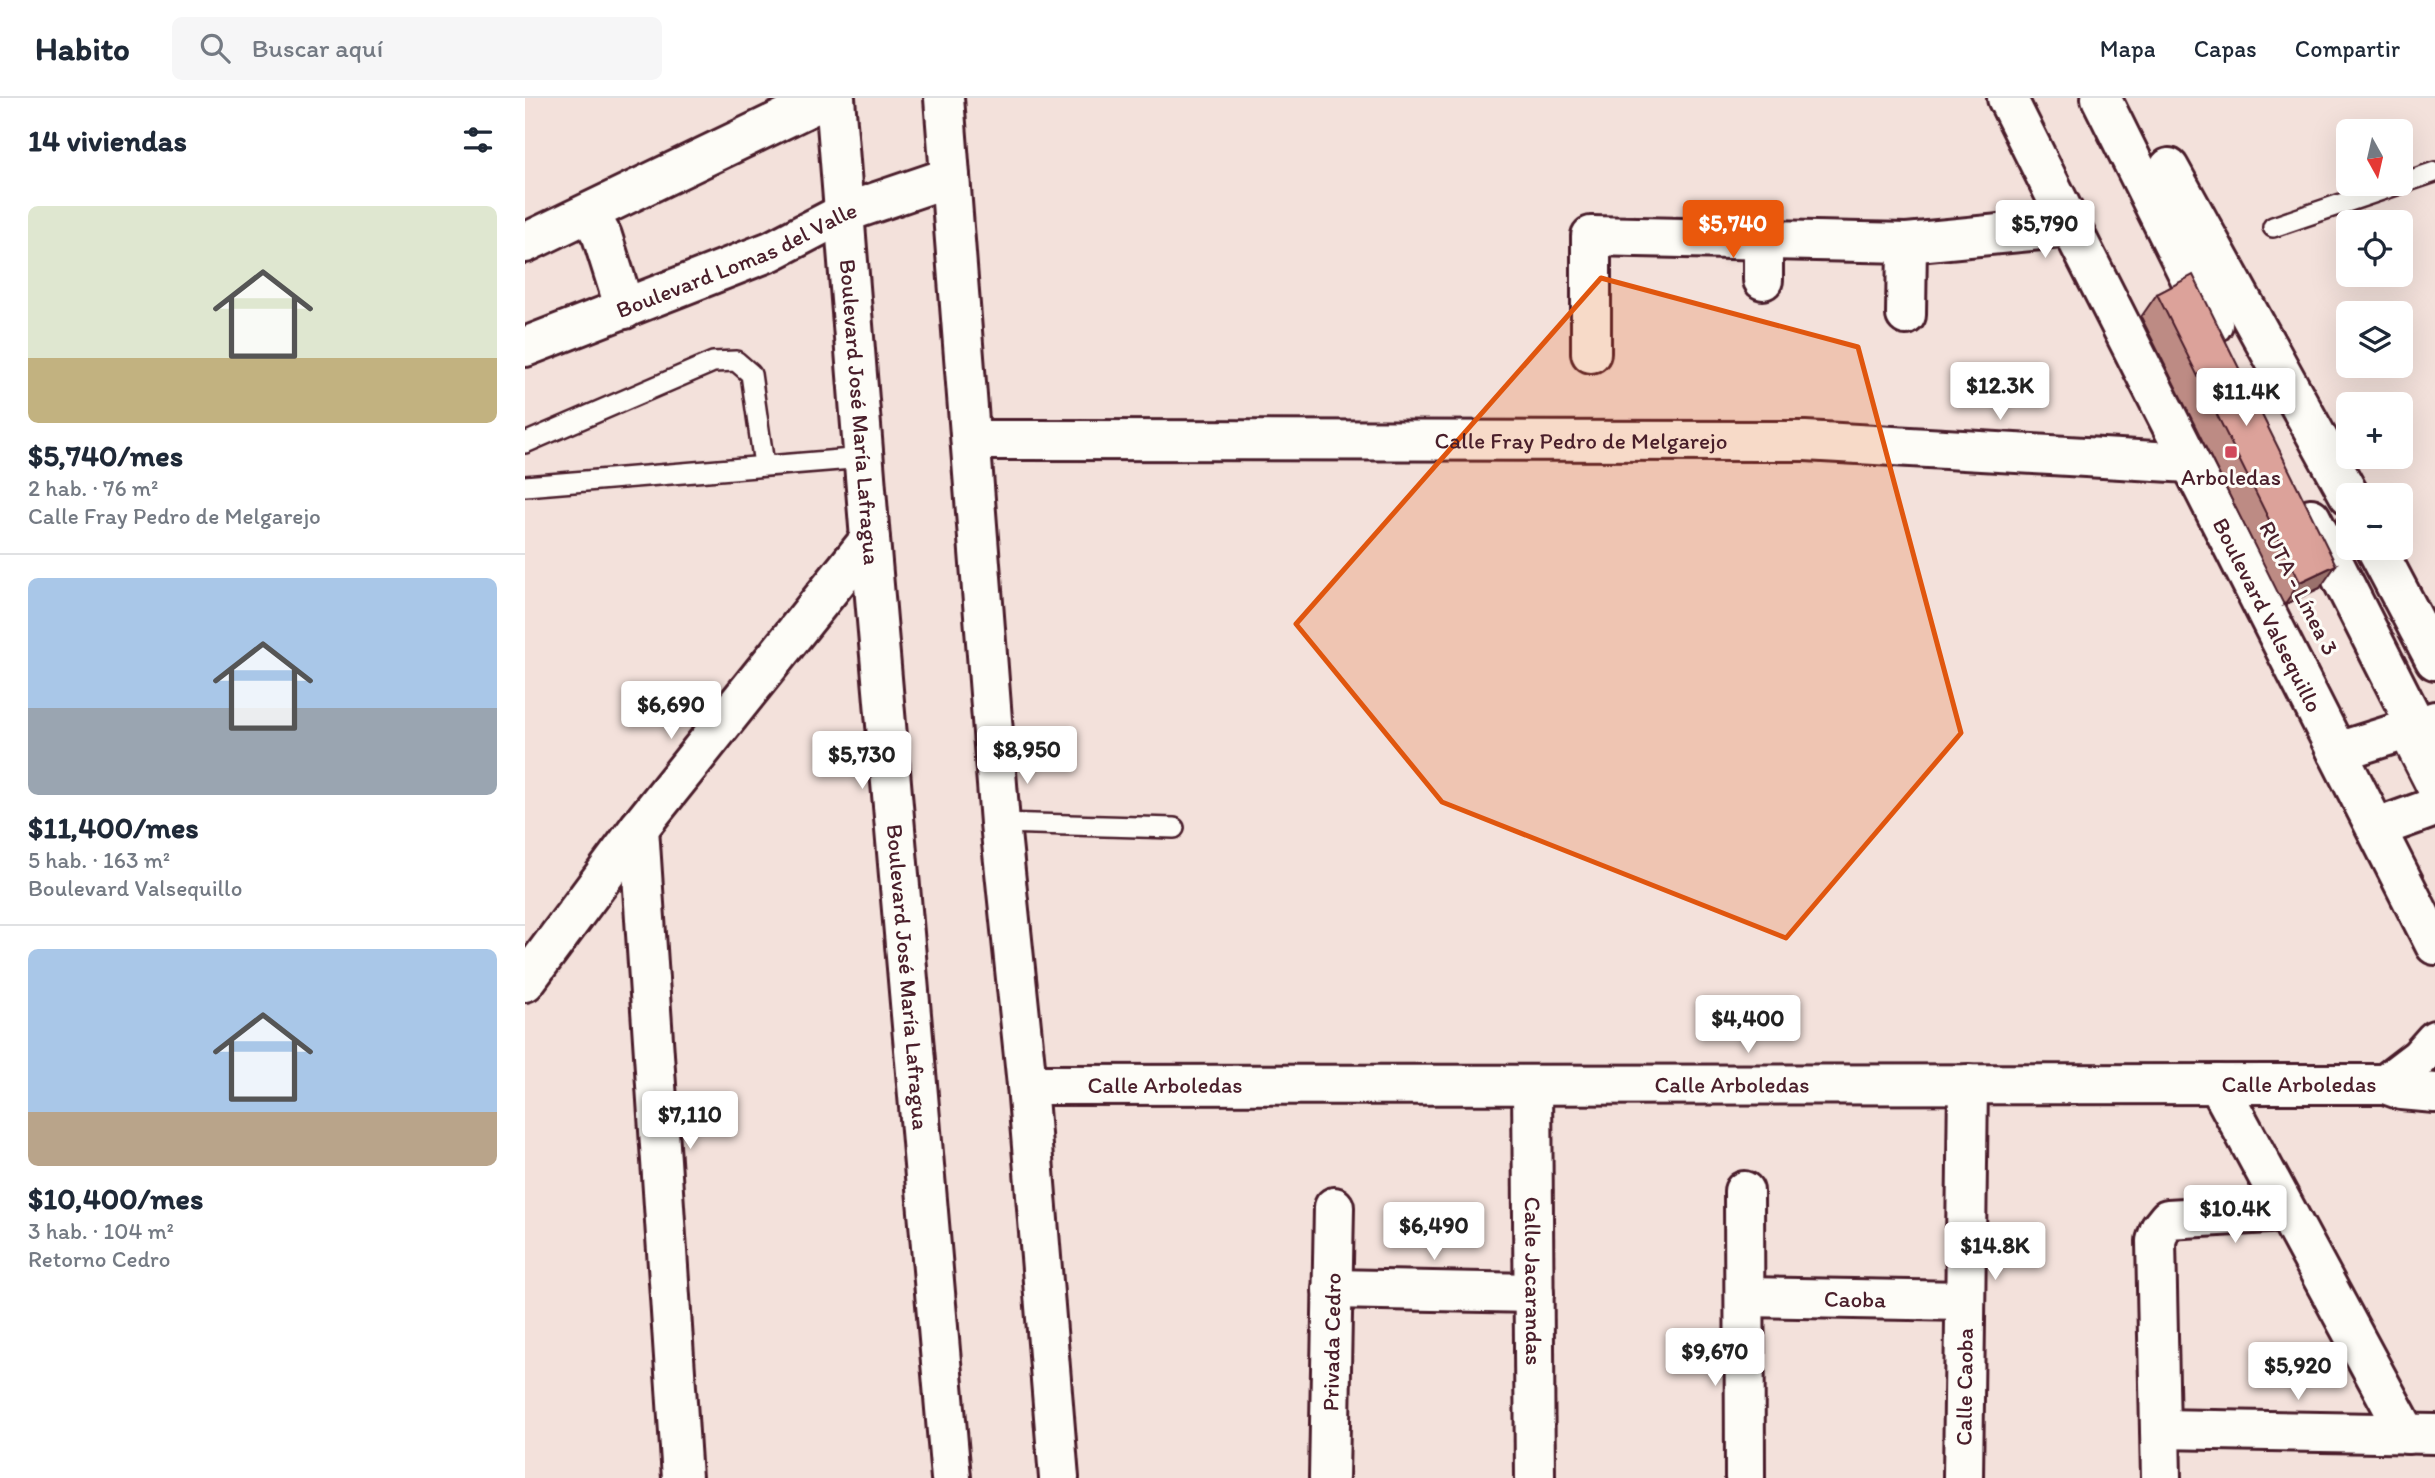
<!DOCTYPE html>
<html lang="es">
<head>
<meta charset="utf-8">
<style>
	:root { --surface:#fff; --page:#f6f6f7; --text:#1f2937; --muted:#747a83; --line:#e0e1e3; --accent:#ea580c }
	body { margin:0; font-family:Itim,sans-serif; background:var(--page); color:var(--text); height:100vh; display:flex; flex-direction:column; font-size:26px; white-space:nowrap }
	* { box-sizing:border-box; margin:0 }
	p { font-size:23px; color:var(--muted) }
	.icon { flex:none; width:38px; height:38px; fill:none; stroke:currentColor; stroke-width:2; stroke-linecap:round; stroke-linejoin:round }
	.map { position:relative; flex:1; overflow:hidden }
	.details { display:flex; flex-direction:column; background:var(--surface); width:525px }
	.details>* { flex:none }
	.needle { width:46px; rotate:172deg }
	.buttons { position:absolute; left:1811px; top:21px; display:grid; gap:14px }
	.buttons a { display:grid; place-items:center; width:77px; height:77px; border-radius:10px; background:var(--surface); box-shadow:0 7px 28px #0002; font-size:35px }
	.price { position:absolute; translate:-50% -60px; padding:0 16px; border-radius:7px; background:#fff; color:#222; font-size:23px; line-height:46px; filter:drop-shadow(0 2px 4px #0008) }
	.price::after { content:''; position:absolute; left:50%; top:42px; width:21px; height:16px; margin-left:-10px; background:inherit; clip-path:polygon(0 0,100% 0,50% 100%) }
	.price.selected { background:var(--accent); color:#fff }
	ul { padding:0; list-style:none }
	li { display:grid; align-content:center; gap:14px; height:371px; padding:0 28px }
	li+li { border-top:2px solid var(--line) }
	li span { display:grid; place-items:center; height:217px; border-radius:10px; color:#555 }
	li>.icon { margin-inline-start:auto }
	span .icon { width:126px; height:126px; fill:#fffc; stroke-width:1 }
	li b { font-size:30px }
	h2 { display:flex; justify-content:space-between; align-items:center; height:84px; padding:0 28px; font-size:30px }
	header { display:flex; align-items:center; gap:42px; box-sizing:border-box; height:98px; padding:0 35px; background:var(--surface); border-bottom:2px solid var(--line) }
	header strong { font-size:33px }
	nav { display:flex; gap:38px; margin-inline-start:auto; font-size:24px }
	.search { width:490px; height:63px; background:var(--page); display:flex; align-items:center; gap:18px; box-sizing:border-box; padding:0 24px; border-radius:10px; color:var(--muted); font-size:26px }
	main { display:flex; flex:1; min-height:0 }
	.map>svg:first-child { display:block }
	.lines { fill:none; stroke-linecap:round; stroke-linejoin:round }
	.lane-casing { stroke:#4a1f2b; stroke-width:24 }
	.street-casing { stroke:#4a1f2b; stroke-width:44 }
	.secondary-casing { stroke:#4a1f2b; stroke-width:44 }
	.primary-casing { stroke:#4a1f2b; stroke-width:44 }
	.lane { stroke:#fdfcf7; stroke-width:19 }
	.street { stroke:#fdfcf7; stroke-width:38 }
	.secondary { stroke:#fdfcf7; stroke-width:38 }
	.primary { stroke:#fdfcf7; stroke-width:38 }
	.wall { fill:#bd8b84; stroke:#4a1f2b; stroke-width:2 }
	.shaded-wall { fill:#9a716c; stroke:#4a1f2b; stroke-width:2 }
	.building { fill:#dca29a; stroke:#4a1f2b; stroke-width:2 }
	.marked { fill:#e0560e; fill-opacity:0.2; stroke:#e0560e; stroke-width:5; stroke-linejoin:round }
	.poi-dot { fill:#d1495b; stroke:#fdfcf7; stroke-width:2.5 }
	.labels { text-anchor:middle; stroke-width:6; stroke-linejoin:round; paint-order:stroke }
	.street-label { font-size:23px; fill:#4a1f2b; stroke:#fdfcf7 }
	.poi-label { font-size:23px; fill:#4a1f2b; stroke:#fdfcf7 }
</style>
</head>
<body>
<header>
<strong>Habito</strong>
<div class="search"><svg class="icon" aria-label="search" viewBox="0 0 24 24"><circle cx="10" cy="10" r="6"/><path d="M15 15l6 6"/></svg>Buscar aquí</div>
<nav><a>Mapa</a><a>Capas</a><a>Compartir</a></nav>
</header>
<main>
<section class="details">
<h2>14 viviendas<svg class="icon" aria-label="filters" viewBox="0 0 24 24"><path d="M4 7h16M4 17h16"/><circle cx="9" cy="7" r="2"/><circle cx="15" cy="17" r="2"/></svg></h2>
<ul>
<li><span style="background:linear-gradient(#dfe7d0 70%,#c2b280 0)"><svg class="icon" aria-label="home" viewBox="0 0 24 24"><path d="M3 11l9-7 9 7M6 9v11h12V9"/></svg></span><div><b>$5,740/mes</b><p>2 hab. · 76 m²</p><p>Calle Fray Pedro de Melgarejo</p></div></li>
<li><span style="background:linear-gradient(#a9c7e8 60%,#9aa5b1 0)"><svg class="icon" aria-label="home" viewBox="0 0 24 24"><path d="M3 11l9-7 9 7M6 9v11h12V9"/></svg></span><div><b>$11,400/mes</b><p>5 hab. · 163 m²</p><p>Boulevard Valsequillo</p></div></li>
<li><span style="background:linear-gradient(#a9c7e8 75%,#b9a48a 0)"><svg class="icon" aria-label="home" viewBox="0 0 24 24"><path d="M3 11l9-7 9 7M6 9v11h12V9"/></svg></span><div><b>$10,400/mes</b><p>3 hab. · 104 m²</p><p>Retorno Cedro</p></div></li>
</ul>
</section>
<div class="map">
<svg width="1910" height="1380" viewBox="0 0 1910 1380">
	<rect width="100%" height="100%" fill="#f3e1db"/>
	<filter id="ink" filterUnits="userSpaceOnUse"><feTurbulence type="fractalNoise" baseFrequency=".0143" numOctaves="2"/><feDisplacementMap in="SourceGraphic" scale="14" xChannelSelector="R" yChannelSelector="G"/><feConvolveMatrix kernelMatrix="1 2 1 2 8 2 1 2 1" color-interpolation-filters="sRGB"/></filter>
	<g filter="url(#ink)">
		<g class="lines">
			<g class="lane-casing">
				<g id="lane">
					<path d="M1748 129 1910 74"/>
					<path d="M0 345 188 264 211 263 226 276 239 367"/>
					<path d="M0 388 339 360"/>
					<path d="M1882 652 1910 707"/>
					<path d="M475 725 649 730"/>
				</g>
			</g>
			<g class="street-casing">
				<g id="street">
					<path d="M1644 70 1824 397"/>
					<path d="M65 116 77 138 100 211"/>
					<path d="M0 145 302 0"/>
					<path d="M1238 182V141"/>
					<path d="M1381 217 1382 145"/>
					<path id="s1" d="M0 249 246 153 319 115 425 79"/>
					<path d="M1066 255V138L1382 145 1546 129"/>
					<path id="s2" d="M447 342 1280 343 1665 365"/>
					<path d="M1851 450 1910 562"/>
					<path d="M1812 654 1910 623"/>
					<path d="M114 730 157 1380"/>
					<path d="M1852 730 1910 709"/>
					<path d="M0 884 114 730 345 441"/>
					<path d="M1693 986 1882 1336"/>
					<path d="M1860 986 1894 960 1910 942"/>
					<path id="s3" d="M502 987 1860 986 1877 992 1910 995"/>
					<path id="s4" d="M1007 987 1010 1380"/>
					<path d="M1219 1093 1220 1380"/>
					<path d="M807 1191 1009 1195"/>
					<path id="s5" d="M1220 1199 1440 1203"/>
					<path d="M1635 1331 1910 1336"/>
					<path id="s6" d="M804 1380 809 1109"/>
					<path id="s7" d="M1438 1380 1443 986"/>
					<path d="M1636 1380 1631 1143 1635 1131 1643 1121 1761 1114"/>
				</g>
			</g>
			<g class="secondary-casing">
				<g id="secondary">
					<path id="s8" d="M310 0 345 441 426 1380"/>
					<path d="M419 0 475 725 502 987 534 1380"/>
				</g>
			</g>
			<g class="primary-casing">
				<g id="primary">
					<path id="s9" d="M1482 0 1546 129 1910 847"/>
					<path d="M1576 0 1688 226"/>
					<path d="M1786 420 1910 665"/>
				</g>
			</g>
			<use href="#lane" class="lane"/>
			<use href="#street" class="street"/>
			<use href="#secondary" class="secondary"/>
			<use href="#primary" class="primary"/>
		</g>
		<path class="wall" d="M1632 196 1795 490 1759 507 1616 219Z"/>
		<path class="shaded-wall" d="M1811 467 1795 490 1759 507 1775 484Z"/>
		<path class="building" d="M1668 177 1811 467 1775 484 1632 196Z"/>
	</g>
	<path class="marked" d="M1076 180 1333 249 1436 635 1261 840 917 704 771 526Z"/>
	<rect class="poi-dot" x="1699" y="347" width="14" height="14" rx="3.5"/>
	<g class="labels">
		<g class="street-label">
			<text dy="8" stroke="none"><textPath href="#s1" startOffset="229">Boulevard Lomas del Valle</textPath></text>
			<text dy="8" stroke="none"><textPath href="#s8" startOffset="315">Boulevard José María Lafragua</textPath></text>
			<text dy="8" stroke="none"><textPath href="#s2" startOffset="609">Calle Fray Pedro de Melgarejo</textPath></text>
			<text transform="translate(1774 490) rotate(63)" y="8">RUTA - Línea 3</text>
			<text dy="8" stroke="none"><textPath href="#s9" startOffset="579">Boulevard Valsequillo</textPath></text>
			<text dy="8" stroke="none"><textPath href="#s8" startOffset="882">Boulevard José María Lafragua</textPath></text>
			<text dy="8" stroke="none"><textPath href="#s3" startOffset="138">Calle Arboledas</textPath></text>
			<text dy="8" stroke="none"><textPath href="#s3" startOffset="705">Calle Arboledas</textPath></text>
			<text dy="8" stroke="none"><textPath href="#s3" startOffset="1272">Calle Arboledas</textPath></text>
			<text dy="8" stroke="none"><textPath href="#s4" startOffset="196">Calle Jacarandas</textPath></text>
			<text dy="8" stroke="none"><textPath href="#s5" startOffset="110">Caoba</textPath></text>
			<text dy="8" stroke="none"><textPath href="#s6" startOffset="136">Privada Cedro</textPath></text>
			<text dy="8" stroke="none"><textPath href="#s7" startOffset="91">Calle Caoba</textPath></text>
		</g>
		<g class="poi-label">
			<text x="1706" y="387">Arboledas</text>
		</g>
	</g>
</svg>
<div class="buttons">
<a><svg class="needle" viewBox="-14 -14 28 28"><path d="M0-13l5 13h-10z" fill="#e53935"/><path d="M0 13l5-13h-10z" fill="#747a83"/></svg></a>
<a><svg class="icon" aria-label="locate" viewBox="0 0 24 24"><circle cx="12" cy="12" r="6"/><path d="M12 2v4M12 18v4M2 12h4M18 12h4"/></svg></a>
<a><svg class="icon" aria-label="layers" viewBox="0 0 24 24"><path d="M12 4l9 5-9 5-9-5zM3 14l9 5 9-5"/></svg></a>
<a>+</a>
<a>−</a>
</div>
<b class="price selected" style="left:1208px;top:162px">$5,740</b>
<b class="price" style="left:1520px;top:162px">$5,790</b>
<b class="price" style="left:1475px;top:324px">$12.3K</b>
<b class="price" style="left:1721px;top:330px">$11.4K</b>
<b class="price" style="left:146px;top:643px">$6,690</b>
<b class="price" style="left:502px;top:688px">$8,950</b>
<b class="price" style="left:337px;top:693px">$5,730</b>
<b class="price" style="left:1223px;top:957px">$4,400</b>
<b class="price" style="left:165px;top:1053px">$7,110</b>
<b class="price" style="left:1710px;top:1147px">$10.4K</b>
<b class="price" style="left:909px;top:1164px">$6,490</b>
<b class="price" style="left:1470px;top:1184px">$14.8K</b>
<b class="price" style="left:1190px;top:1290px">$9,670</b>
<b class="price" style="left:1773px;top:1304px">$5,920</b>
</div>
</main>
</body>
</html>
